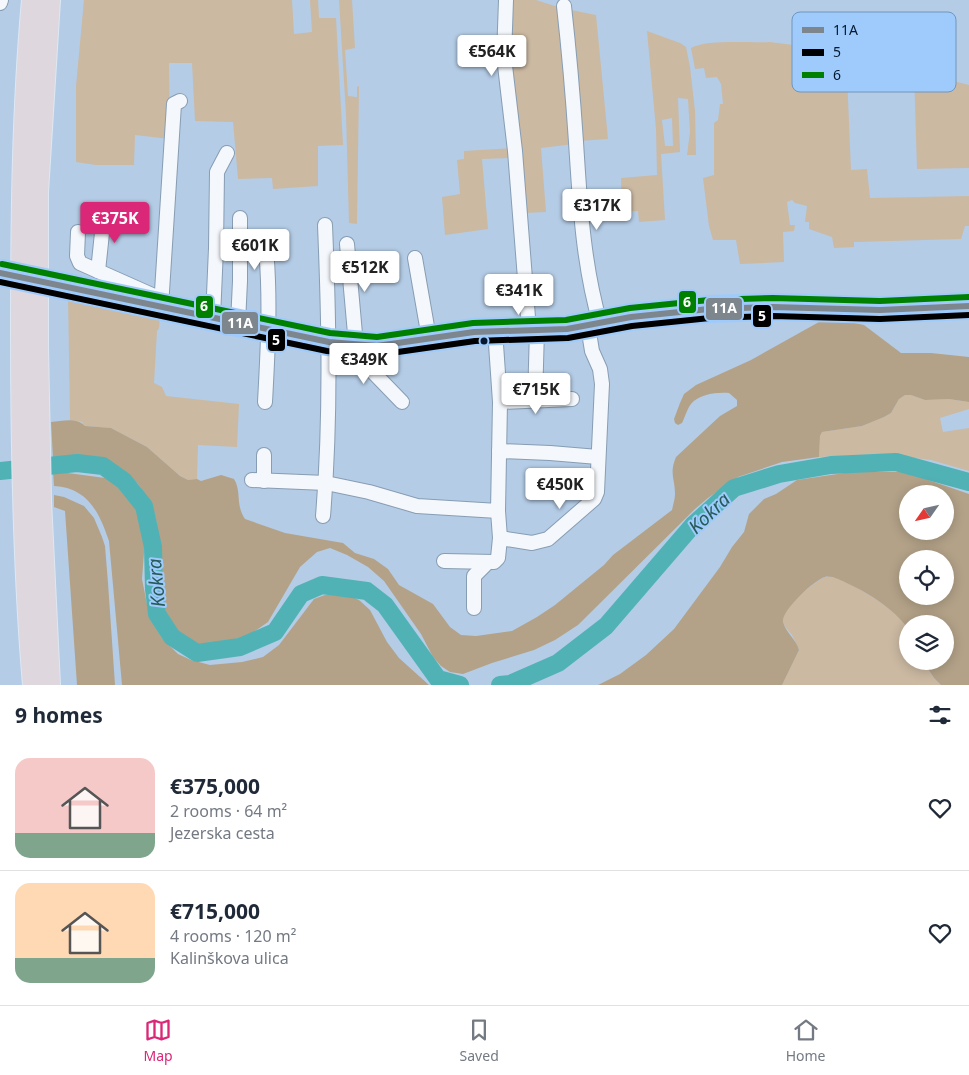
<!DOCTYPE html>
<html lang="en">
<head>
<meta charset="utf-8">
<style>
	:root { --surface:#fff; --page:#f2f2f3; --text:#1f2937; --muted:#747a83; --line:#e0e1e3; --accent:#db2777 }
	body { margin:0; font-family:"Noto Sans",sans-serif; background:var(--page); color:var(--text); height:100vh; display:flex; flex-direction:column; font-size:19px; white-space:nowrap }
	* { box-sizing:border-box; margin:0 }
	p { font-size:16px; color:var(--muted) }
	.icon { flex:none; width:28px; height:28px; fill:none; stroke:currentColor; stroke-width:2; stroke-linecap:round; stroke-linejoin:round }
	.map { position:relative; height:685px; overflow:hidden }
	.details { display:flex; flex-direction:column; background:var(--surface); flex:1 }
	.details>* { flex:none }
	.needle { width:32px; rotate:236deg }
	.controls { position:absolute; left:899px; top:485px; display:grid; gap:10px }
	.controls a { display:grid; place-items:center; width:55px; height:55px; border-radius:50%; background:var(--surface); box-shadow:0 2px 12px #0003; font-size:25px }
	.price { position:absolute; translate:-50% -42px; padding:0 11px; border-radius:5px; background:#fff; color:#222; font-size:16px; line-height:32px; filter:drop-shadow(0 1px 2px #0008) }
	.price::after { content:''; position:absolute; left:50%; top:30px; width:15px; height:11px; margin-left:-8px; background:inherit; clip-path:polygon(0 0,100% 0,50% 100%) }
	.price.current { background:var(--accent); color:#fff }
	ul { padding:0; list-style:none }
	li { display:flex; align-items:center; gap:15px; height:125px; padding:0 15px }
	li+li { border-top:1px solid var(--line) }
	li span { display:grid; place-items:center; flex:none; width:140px; height:100px; border-radius:15px; color:#555 }
	li>.icon { margin-inline-start:auto }
	span .icon { width:60px; height:60px; fill:#fffc; stroke-width:1 }
	li b { font-size:21px }
	h2 { display:flex; justify-content:space-between; align-items:center; height:60px; padding:0 15px; font-size:21px }
	.menu { display:flex; justify-content:space-around; align-items:center; height:70px; border-top:1px solid var(--line); background:var(--surface); font-size:14px; color:var(--muted) }
	.menu a { display:grid; justify-items:center; gap:2px }
	.menu .current { color:var(--accent) }
	.map>svg:first-child { display:block }
	.green { fill:#cbb9a2; fill-rule:evenodd }
	.forest { fill:#b3a288; fill-rule:evenodd }
	.lines { fill:none; stroke-linecap:round; stroke-linejoin:round }
	.river { stroke:#51b2b6; stroke-width:18 }
	.minor-casing { stroke:#879db3; stroke-width:16 }
	.highway-casing { stroke:#dde8f4; stroke-width:22 }
	.minor { stroke:#f4f7fb; stroke-width:14 }
	.highway { stroke:#ded7dd; stroke-width:20 }
	.minor-bridge-casing { stroke:#879db3; stroke-width:16; stroke-linecap:butt }
	.minor-bridge { stroke:#f4f7fb; stroke-width:14 }
	.bus-1-casing { stroke:#9ecbfc; stroke-width:10 }
	.bus-2-casing { stroke:#9ecbfc; stroke-width:10 }
	.bus-3-casing { stroke:#9ecbfc; stroke-width:10 }
	.bus-1 { stroke:#7e868d; stroke-width:6 }
	.bus-2 { stroke:#000; stroke-width:6 }
	.bus-3 { stroke:#008000; stroke-width:6 }
	.bus-dot { fill:#04192f; stroke:#9ecbfc; stroke-width:2 }
	.labels { text-anchor:middle; stroke-width:4; stroke-linejoin:round; paint-order:stroke }
	.water-label { font-size:19px; font-style:italic; fill:#275a57; stroke:#9ecbfc }
	.key { fill:#9ecbfc; stroke:#7096be; stroke-width:1 }
	.key-label { font-size:14px; fill:#04192f }
	.line-badge { stroke:#9ecbfc; stroke-width:2 }
	.badge-label { font-size:14px; text-anchor:middle; font-weight:bold; fill:#fff }
</style>
</head>
<body>
<div class="map">
<svg width="969" height="685" viewBox="0 0 969 685">
	<rect width="100%" height="100%" fill="#b4cce6"/>
	<g class="green">
		<path d="M84 0H292L294 34 312 32 310 0H318L319 18H336L343 145 318 146V186L273 189 272 178 238 179 233 122 195 121 192 63H169L170 139 135 135 134 165H96L76 162V86Z"/>
		<path d="M339 0H352L355 48 345 50 348 96 357 97V87L359 86 357 224 349 223 346 114Z"/>
		<path d="M509 0H536L561 8 574 144 541 148 546 212 524 213 507 23Z"/>
		<path d="M566 9 596 15 608 139 578 141Z"/>
		<path d="M647 31 680 43 686 47 690 67 695 111 696 155H687L690 132 688 99 678 98 680 152 661 154 665 220 639 222 638 211 622 212 621 178 657 175 656 129ZM672 118 673 146H665L662 120Z"/>
		<path d="M770 42 846 52 851 170 867 169 870 198 969 196V226H965L961 239 854 242V247L834 248 832 237 809 229V222H805L807 206 795 203 792 200 787 202 790 225H795L794 231 783 232 784 262 740 264 736 240H713L709 226 703 178 714 175V123L718 120 720 104H723L721 84 717 77 706 78 704 68 695 69 691 48C706 39 751 43 770 42Z"/>
		<path d="M914 71 969 85V168L917 169Z"/>
		<path d="M512 148V158L482 159 488 229 445 235 442 197 460 194 457 160 464 159V151Z"/>
		<path d="M68 296 160 315 159 328 157 331 154 383 162 387 166 396 239 404 237 447 198 445 197 479 188 480 180 476 147 447 111 428 85 426 82 422 70 420Z"/>
		<path d="M905 395H911L925 400 949 399 969 402V409L940 418 943 432 969 428V471L931 460 883 454 819 457 820 436 822 432 862 426 884 417 891 413 899 399Z"/>
		<path d="M825 577C828 577 830 576 833 577 847 579 901 613 907 626 910 633 907 653 908 661H923L934 678 941 685H782L799 650C796 645 795 640 792 635 789 631 785 628 783 622 780 609 814 582 825 577Z"/>
	</g>
	<g class="forest">
		<path d="M835 319 864 325 901 353H931L969 357V402L949 399 925 400 911 395H905L899 399 891 413 884 417 862 426 822 432 820 436 819 457 782 462 738 477 708 498 695 509 578 625 555 640 534 650 492 663 463 674 450 672 441 666 433 657 421 634 384 581 368 567 347 555 330 548 317 552 300 567 268 622 245 638 238 640 199 644 186 640 171 625 166 614 156 561 157 524 152 505 138 484 126 473 105 462 85 456 53 459 51 422C62 421 77 417 85 426L111 428 147 447 180 476 188 480 197 479 201 481 221 475 234 479C242 492 235 504 245 519L285 533 343 543 355 553 374 559 388 569 399 585 433 604 450 627 461 635 476 636 512 631 537 617 555 605 604 565 613 555 672 510C673 505 675 499 675 494 675 479 669 473 676 457L720 416 737 406V400L729 393C717 392 699 394 691 404 687 409 685 417 682 423L678 425 675 423 674 419 680 403 684 394 696 385 751 360 819 322Z"/>
		<path d="M53 471 105 478 122 487 133 501 142 519 145 540 142 579 150 619 162 638 178 654 191 660 210 665 242 662 263 657 279 645 314 599 325 595 344 593 359 600 370 610 387 642 399 658 429 685H122L109 541C99 512 88 488 54 486Z"/>
		<path d="M851 472H905L969 494V685H941L934 678 923 661H945V624H908L907 627C889 604 860 588 833 577 830 577 827 576 825 577 814 580 781 611 783 622 786 633 796 639 799 650L782 685H598L620 674 646 655 674 629 720 567 732 547 744 532 749 514 764 499 776 494 797 480ZM908 494H945V531H908ZM908 559H945V596H908Z"/>
		<path d="M54 495 64 497 84 506 94 518 102 537 105 546 108 583 115 685H77L65 511 54 507Z"/>
	</g>
	<g class="lines">
		<g class="river">
			<path d="M0 471 77 463 103 466 124 481 144 506 153 547 154 589 157 614 172 637 197 653 240 647 275 632 301 594 322 585 367 591 385 605 438 679 460 685"/>
			<path d="M500 685 510 684 558 663 606 626 693 525 734 488 779 474 831 465 896 462 969 482"/>
		</g>
		<g class="minor-casing">
			<g id="minor">
				<path d="M506 0 504 57 515 151 529 330"/>
				<path d="M0 3 1 0"/>
				<path d="M564 6C569 51 573 97 576 142 580 204 583 264 600 323"/>
				<path d="M78 232 77 256 80 263 161 299"/>
				<path d="M347 244 356 345"/>
				<path d="M415 258 429 338"/>
				<path d="M98 271 104 214"/>
				<path d="M72 288 329 342 377 346 474 332 567 329 631 317 709 309 773 307 880 310 969 306"/>
				<path d="M161 307 174 104 180 101"/>
				<path d="M213 318 216 248 217 172 227 153"/>
				<path d="M238 323 240 281V218"/>
				<path d="M368 346 371 370 402 402"/>
				<path d="M535 400 537 330"/>
				<path d="M265 402C268 348 271 292 265 239"/>
				<path d="M500 402 572 399"/>
				<path d="M499 451 550 453 598 457"/>
				<path d="M252 480 326 483 369 492 417 506 498 511 500 402 495 330"/>
				<path d="M264 481V455"/>
				<path d="M323 516C331 419 329 322 325 225"/>
				<path d="M500 538 532 543 548 539 594 499 597 492 602 384 600 369 592 351 588 326"/>
				<path d="M444 561 494 562 498 558 500 538 498 511"/>
				<path d="M474 608V576L488 562"/>
			</g>
		</g>
		<g class="highway-casing">
			<g id="highway">
				<path d="M32 0C22 111 21 222 21 333 21 450 23 568 33 685"/>
				<path d="M50 0 38 192V346L41 500 50 685"/>
			</g>
		</g>
		<use href="#minor" class="minor"/>
		<use href="#highway" class="highway"/>
		<g class="minor-bridge-casing">
			<path id="minor-bridge" d="M0 273 72 288"/>
		</g>
		<use href="#minor-bridge" class="minor-bridge"/>
		<g class="bus-1-casing">
			<path id="bus-1" d="M0 273 329 342 377 346 474 332 567 329 631 317 709 309 773 307 880 310 969 306"/>
		</g>
		<g class="bus-2-casing">
			<path id="bus-2" d="M0 282 327 351 377 355 475 341 568 338 632 326 710 318 773 316 880 319 969 315"/>
		</g>
		<g class="bus-3-casing">
			<path id="bus-3" d="M2 264 330 333 377 337 473 323 566 320 630 308 709 300 773 298 880 301 969 297"/>
		</g>
		<use href="#bus-1" class="bus-1"/>
		<use href="#bus-2" class="bus-2"/>
		<use href="#bus-3" class="bus-3"/>
	</g>
	<circle class="bus-dot" cx="484" cy="341" r="4.5"/>
	<g class="labels">
		<g class="water-label">
			<text transform="translate(709 513) rotate(-44)" y="7">Kokra</text>
			<text transform="translate(156 583) rotate(-95)" y="7">Kokra</text>
		</g>
	</g>
	<rect x="792" y="12" width="164" height="80" rx="8" class="key"/>
	<rect x="802" y="27" width="22" height="6" fill="#7e868d"/>
	<rect x="802" y="49" width="22" height="7" fill="#000"/>
	<rect x="802" y="72" width="22" height="6" fill="#008000"/>
	<g class="key-label">
		<text x="833" y="35">11A</text>
		<text x="833" y="57">5</text>
		<text x="833" y="80">6</text>
	</g>
	<g class="line-badge">
		<rect x="678" y="290" width="19" height="24" rx="5" fill="#008000"/>
		<rect x="195" y="295" width="19" height="24" rx="5" fill="#008000"/>
		<rect x="705" y="297" width="38" height="24" rx="5" fill="#7e868d"/>
		<rect x="752" y="304" width="20" height="24" rx="5" fill="#000"/>
		<rect x="221" y="311" width="38" height="24" rx="5" fill="#7e868d"/>
		<rect x="267" y="328" width="19" height="24" rx="5" fill="#000"/>
	</g>
	<g class="badge-label">
		<text x="687" y="307">6</text>
		<text x="204" y="311">6</text>
		<text x="724" y="313">11A</text>
		<text x="762" y="321">5</text>
		<text x="240" y="328">11A</text>
		<text x="276" y="345">5</text>
	</g>
</svg>
<div class="controls">
<a><svg class="needle" viewBox="-14 -14 28 28"><path d="M0-13l5 13h-10z" fill="#e53935"/><path d="M0 13l5-13h-10z" fill="#747a83"/></svg></a>
<a><svg class="icon" aria-label="locate" viewBox="0 0 24 24"><circle cx="12" cy="12" r="6"/><path d="M12 2v4M12 18v4M2 12h4M18 12h4"/></svg></a>
<a><svg class="icon" aria-label="layers" viewBox="0 0 24 24"><path d="M12 4l9 5-9 5-9-5zM3 14l9 5 9-5"/></svg></a>
</div>
<b class="price" style="left:492px;top:77px">€564K</b>
<b class="price" style="left:597px;top:231px">€317K</b>
<b class="price current" style="left:115px;top:244px">€375K</b>
<b class="price" style="left:255px;top:271px">€601K</b>
<b class="price" style="left:365px;top:293px">€512K</b>
<b class="price" style="left:519px;top:316px">€341K</b>
<b class="price" style="left:364px;top:385px">€349K</b>
<b class="price" style="left:536px;top:415px">€715K</b>
<b class="price" style="left:560px;top:510px">€450K</b>
</div>
<section class="details">
<h2>9 homes<svg class="icon" aria-label="filters" viewBox="0 0 24 24"><path d="M4 7h16M4 17h16"/><circle cx="9" cy="7" r="2"/><circle cx="15" cy="17" r="2"/></svg></h2>
<ul>
<li><span style="background:linear-gradient(#f6c9c9 75%,#7fa58c 0)"><svg class="icon" aria-label="home" viewBox="0 0 24 24"><path d="M3 11l9-7 9 7M6 9v11h12V9"/></svg></span><div><b>€375,000</b><p>2 rooms · 64 m²</p><p>Jezerska cesta</p></div><svg class="icon" aria-label="heart" viewBox="0 0 24 24"><path d="M12 20l-8-8c-3-5 5-10 8-4 3-6 11-1 8 4z"/></svg></li>
<li><span style="background:linear-gradient(#ffd9b3 75%,#7fa58c 0)"><svg class="icon" aria-label="home" viewBox="0 0 24 24"><path d="M3 11l9-7 9 7M6 9v11h12V9"/></svg></span><div><b>€715,000</b><p>4 rooms · 120 m²</p><p>Kalinškova ulica</p></div><svg class="icon" aria-label="heart" viewBox="0 0 24 24"><path d="M12 20l-8-8c-3-5 5-10 8-4 3-6 11-1 8 4z"/></svg></li>
</ul>
</section>
<nav class="menu">
<a class="current"><svg class="icon" aria-label="map" viewBox="0 0 24 24"><path d="M3 6l6-2 6 2 6-2v14l-6 2-6-2-6 2zM9 4v14M15 6v14"/></svg>Map</a>
<a><svg class="icon" aria-label="saved" viewBox="0 0 24 24"><path d="M7 4h10v16l-5-4-5 4z"/></svg>Saved</a>
<a><svg class="icon" aria-label="home" viewBox="0 0 24 24"><path d="M3 11l9-7 9 7M6 9v11h12V9"/></svg>Home</a>
</nav>
</body>
</html>
